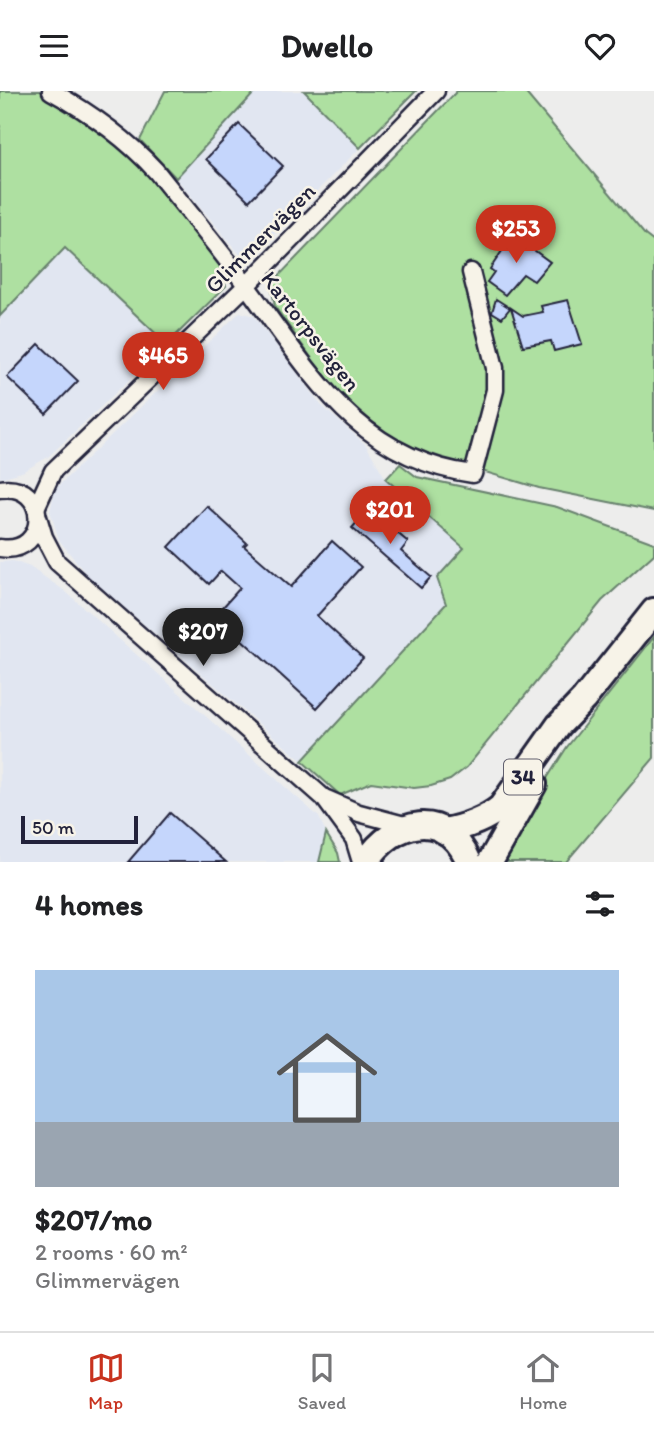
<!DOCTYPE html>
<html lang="en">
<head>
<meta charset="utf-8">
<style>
	:root { --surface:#fff; --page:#f2f2f2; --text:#202124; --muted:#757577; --line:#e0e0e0; --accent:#c8321e }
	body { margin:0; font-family:Itim,sans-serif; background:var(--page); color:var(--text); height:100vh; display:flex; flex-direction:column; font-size:26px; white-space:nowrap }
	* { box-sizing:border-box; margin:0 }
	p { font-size:23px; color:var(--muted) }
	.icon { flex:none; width:38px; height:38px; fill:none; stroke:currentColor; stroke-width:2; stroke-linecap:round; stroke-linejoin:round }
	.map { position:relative; height:771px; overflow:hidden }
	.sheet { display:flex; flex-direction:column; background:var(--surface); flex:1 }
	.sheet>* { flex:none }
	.scale { position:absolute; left:21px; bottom:18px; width:117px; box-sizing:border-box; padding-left:7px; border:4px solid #22223b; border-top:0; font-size:19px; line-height:24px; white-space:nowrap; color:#22223b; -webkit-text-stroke:5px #f7f3e8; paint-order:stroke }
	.price { position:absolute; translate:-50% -60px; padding:0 16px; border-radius:24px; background:var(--accent); color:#fff; font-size:23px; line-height:46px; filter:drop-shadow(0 2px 4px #0008) }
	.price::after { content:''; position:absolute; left:50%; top:42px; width:21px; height:16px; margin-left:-10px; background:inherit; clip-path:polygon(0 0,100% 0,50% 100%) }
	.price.on { background:#222; color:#fff }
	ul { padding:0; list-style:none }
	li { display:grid; align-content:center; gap:14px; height:371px; padding:0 35px }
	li+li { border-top:2px solid var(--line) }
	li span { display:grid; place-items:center; height:217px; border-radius:0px; color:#555 }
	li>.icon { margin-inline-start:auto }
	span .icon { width:126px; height:126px; fill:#fffc; stroke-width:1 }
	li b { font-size:30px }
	h2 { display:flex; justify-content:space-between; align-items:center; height:84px; padding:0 35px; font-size:30px }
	header { display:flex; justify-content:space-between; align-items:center; height:91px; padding:0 35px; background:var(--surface); font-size:32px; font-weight:800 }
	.dock { display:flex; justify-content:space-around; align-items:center; height:98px; border-top:2px solid var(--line); background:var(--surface); font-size:19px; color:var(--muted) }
	.dock a { display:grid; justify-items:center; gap:4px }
	.dock .on { color:var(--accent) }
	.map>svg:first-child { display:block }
	.built { fill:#e1e6f1 }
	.green { fill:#aee0a1; stroke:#68816e; stroke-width:2 }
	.building { fill:#c5d6fc; stroke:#22223b; stroke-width:2 }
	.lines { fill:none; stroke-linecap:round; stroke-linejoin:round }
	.street-casing { stroke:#22223b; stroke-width:21 }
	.primary-casing { stroke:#22223b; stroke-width:30 }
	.street { stroke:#f7f3e8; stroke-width:16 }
	.primary { stroke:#f7f3e8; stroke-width:24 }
	.labels { text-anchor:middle; stroke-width:5; stroke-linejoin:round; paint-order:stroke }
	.shield { fill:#f7f3e8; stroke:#62616f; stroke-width:2 }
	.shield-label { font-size:21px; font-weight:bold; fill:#22223b }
	.street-label { font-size:23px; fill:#22223b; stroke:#f7f3e8 }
</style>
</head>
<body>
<header><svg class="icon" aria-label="menu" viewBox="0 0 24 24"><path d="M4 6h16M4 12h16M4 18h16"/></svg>Dwello<svg class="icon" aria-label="heart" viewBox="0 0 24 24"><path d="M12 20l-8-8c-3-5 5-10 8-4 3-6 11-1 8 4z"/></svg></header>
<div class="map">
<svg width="654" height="771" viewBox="0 0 654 771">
	<rect width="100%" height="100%" fill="#ededec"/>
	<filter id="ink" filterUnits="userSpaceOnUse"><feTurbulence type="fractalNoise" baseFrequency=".0143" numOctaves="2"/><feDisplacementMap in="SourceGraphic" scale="14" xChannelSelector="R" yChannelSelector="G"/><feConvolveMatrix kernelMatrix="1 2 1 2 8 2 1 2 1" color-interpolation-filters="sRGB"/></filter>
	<g filter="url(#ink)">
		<g class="built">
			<path d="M256 0H304L360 57 246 171 176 87Z"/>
			<path d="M65 156 167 253 48 366 22 381 0 387V225Z"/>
			<path d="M240 221 254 225 321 314 366 354 386 388 464 457 437 487 446 513 302 670 86 483 59 449 50 420 55 398Z"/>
			<path d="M13 470 30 476 65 500 319 726 326 742 319 771H0V471Z"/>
		</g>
		<g class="green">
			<path d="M0 0H44L131 49 211 146 226 195 167 253 65 157 0 225Z"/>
			<path d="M165 0H256L176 87 140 49Z"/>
			<path d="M304 0H416L360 57Z"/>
			<path d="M457 0H524L645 144 654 151V420L539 397 401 356 333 297 275 216 271 193Z"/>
			<path d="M400 373 417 386 557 416 654 452V463L602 510 467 676 450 689 431 695 414 697 371 691 340 704 302 670 446 513 437 487 464 457 386 388Z"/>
			<path d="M654 546V667L566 771H499L523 725 567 656Z"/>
			<path d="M326 742 338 762 340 771H319Z"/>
		</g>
		<g class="building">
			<path d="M239 33 283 75 249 110 206 68Z"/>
			<path d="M512 143 550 171 534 190 523 183 505 204 487 191 494 181 490 178 502 160 498 157Z"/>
			<path d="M496 208 510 217 502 227 492 221Z"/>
			<path d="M568 209 582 253 554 260 551 250 523 255 511 217 523 225 543 221 541 215Z"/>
			<path d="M39 253 78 290 46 323 7 286Z"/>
			<path d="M207 415 247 452 244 455 291 496 332 450 361 476 317 525 363 567 317 617 240 547 231 557 206 535 240 497 221 480 209 493 169 456Z"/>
			<path d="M369 418 408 451 401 460 431 486 421 497 352 437Z"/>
			<path d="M170 722 226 771H128Z"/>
		</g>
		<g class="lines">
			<g class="street-casing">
				<g id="street">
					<path d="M51 0C91 22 125 46 156 80 187 119 219 157 248 197 311 282 359 368 473 383L495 299V277L471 181"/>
					<path d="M0 398C50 390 50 465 0 457"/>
					<path d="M36 417 53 380 246 195 436 0"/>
					<path d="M38 426 44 446 57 471 324 707 354 748 361 771"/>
					<path d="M327 708 359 722 408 735"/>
				</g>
			</g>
			<g class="primary-casing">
				<g id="primary">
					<path d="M444 740C465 736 484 730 501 716L559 634 584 608 654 520"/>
					<path d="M366 771C394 728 446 716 469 771"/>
					<path d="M490 771 534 693"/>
				</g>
			</g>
			<use href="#street" class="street"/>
			<use href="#primary" class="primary"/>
		</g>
	</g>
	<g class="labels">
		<rect class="shield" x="504" y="668.5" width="38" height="35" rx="5"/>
		<g class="shield-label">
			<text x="523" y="693">34</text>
		</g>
		<g class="street-label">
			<text transform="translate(260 147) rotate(-45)" y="8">Glimmervägen</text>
			<text transform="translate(311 240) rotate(52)" y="8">Kartorpsvägen</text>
		</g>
	</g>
</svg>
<div class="scale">50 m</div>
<b class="price" style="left:516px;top:174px">$253</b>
<b class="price" style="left:163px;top:301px">$465</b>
<b class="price" style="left:390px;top:455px">$201</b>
<b class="price on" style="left:203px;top:577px">$207</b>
</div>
<section class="sheet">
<h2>4 homes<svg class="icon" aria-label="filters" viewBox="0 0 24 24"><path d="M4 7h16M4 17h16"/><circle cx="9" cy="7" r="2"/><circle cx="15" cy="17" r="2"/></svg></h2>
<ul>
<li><span style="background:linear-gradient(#a9c7e8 70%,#9aa5b1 0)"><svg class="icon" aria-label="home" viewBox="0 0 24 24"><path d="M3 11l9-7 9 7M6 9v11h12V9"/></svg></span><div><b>$207/mo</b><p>2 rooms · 60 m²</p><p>Glimmervägen</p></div></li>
</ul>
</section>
<nav class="dock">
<a class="on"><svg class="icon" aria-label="map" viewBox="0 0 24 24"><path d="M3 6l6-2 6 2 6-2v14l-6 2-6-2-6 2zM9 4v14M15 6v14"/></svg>Map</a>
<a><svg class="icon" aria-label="saved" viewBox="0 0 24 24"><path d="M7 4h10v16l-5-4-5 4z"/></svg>Saved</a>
<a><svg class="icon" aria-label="home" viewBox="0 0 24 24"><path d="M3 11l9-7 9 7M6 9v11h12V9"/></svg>Home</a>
</nav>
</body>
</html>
